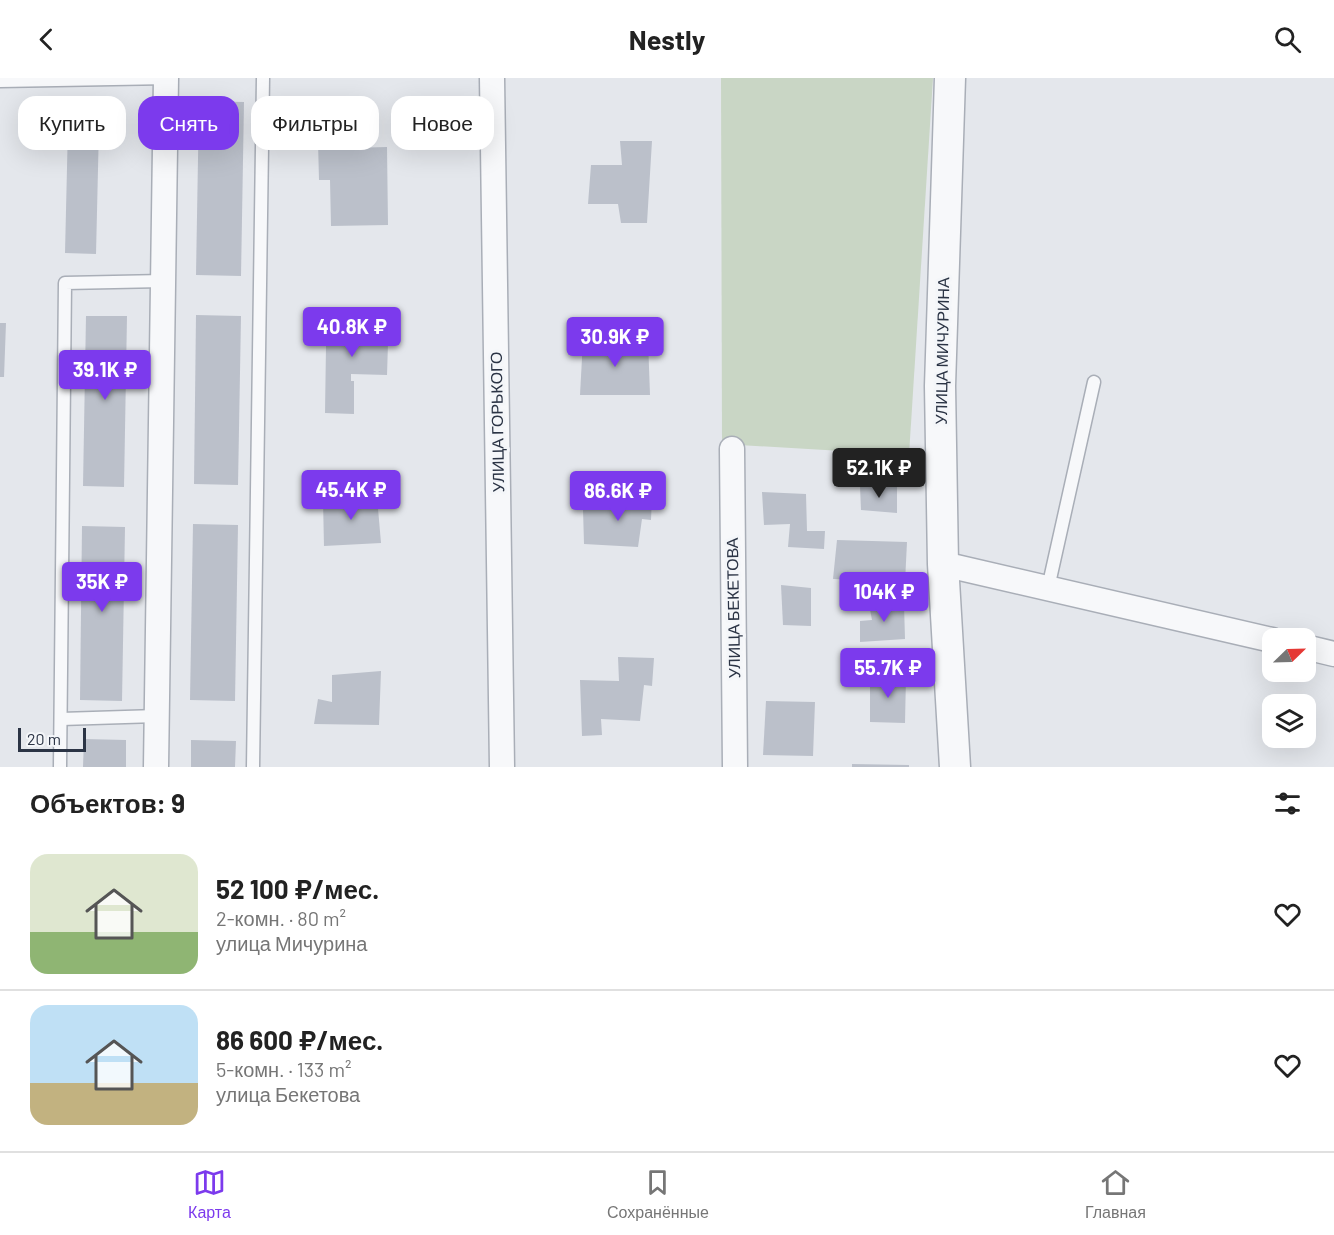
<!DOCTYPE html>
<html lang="ru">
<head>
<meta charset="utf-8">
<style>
	:root { --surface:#fff; --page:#f2f2f2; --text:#222; --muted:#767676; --line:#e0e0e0; --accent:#7c3aed }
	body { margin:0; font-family:Barlow,sans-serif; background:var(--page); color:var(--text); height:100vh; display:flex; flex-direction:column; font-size:22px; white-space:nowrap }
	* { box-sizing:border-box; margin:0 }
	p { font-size:20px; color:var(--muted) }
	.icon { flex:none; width:33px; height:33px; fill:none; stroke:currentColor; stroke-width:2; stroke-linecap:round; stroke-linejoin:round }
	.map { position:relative; height:689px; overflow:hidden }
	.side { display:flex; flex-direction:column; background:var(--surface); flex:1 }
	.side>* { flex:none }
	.guide { position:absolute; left:18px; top:18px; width:600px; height:54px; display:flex; gap:12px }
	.needle { width:39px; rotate:67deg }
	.buttons { position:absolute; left:1262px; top:550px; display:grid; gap:12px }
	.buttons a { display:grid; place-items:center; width:54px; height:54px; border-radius:12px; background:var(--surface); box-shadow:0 6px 24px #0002; font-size:30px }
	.scale { position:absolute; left:18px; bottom:15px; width:68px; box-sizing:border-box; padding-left:6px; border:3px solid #2b3445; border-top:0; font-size:16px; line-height:21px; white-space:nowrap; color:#2b3445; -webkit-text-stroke:4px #f4f6f9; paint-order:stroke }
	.price { position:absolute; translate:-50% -51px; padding:0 14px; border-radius:6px; background:var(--accent); color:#fff; font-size:20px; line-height:39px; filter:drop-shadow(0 2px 3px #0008) }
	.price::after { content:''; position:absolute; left:50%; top:36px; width:18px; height:14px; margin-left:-9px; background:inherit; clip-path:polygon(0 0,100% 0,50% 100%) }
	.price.on { background:#222; color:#fff }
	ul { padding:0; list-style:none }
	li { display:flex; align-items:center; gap:18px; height:150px; padding:0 30px }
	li+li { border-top:2px solid var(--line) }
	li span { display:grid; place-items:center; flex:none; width:168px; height:120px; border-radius:18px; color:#555 }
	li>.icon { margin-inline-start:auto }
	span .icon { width:72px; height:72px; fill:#fffc; stroke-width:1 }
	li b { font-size:26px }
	h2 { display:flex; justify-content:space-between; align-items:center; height:72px; padding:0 30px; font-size:26px }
	.chip { padding:0 21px; border-radius:18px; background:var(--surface); box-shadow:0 6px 24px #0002; font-size:21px; line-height:54px }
	.chip.on { background:var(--accent); color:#fff }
	header { display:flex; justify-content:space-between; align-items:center; height:78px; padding:0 30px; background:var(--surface); font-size:27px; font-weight:700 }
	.dock { display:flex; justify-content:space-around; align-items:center; height:84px; border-top:2px solid var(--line); background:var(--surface); font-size:16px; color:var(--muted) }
	.dock a { display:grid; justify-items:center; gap:3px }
	.dock .on { color:var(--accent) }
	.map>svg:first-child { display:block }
	.green { fill:#c9d6c5 }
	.building { fill:#bbc0ca }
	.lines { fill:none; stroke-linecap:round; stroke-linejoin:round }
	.service-casing { stroke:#a9aeb7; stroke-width:15 }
	.minor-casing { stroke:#a9aeb7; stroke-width:27 }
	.tertiary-casing { stroke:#a9aeb7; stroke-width:33 }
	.service { stroke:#f7f8fa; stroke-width:12 }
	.minor { stroke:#f7f8fa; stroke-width:24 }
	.tertiary { stroke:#f7f8fa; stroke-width:30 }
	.labels { text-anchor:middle; stroke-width:6; stroke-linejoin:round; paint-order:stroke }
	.street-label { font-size:16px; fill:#2b3445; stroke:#f4f6f9 }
</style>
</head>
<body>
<header><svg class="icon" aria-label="back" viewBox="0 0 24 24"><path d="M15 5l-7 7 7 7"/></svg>Nestly<svg class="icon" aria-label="search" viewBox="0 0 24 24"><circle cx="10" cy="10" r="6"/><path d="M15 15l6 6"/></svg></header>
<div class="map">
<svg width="1334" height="689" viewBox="0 0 1334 689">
	<rect width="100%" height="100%" fill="#e4e7ec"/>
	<path class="green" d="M721 0H933L909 377 722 366Z"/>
	<g class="building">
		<path d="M199 23 244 24 241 198 196 197Z"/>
		<path d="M68 47 99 48 96 176 65 175Z"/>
		<path d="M350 63V70L387 69 388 147 331 148 330 102H319L318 64Z"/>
		<path d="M620 63H652L647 145H621L618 126H588L591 87H622Z"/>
		<path d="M196 237 241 238 238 407 194 406Z"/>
		<path d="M86 238H127L124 409 83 408Z"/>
		<path d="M317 239 348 240 347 262 367 263 368 239 395 240 394 265H388L387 297 351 296V303H354V336L325 335 326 268H316Z"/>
		<path d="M0 245H6L4 299H0Z"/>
		<path d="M583 262H648L650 317H580Z"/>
		<path d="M860 408 897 409V435L861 432Z"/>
		<path d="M762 414 806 416 807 453H825L824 471 788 469 790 446 764 447Z"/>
		<path d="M621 416 652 419 651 442 642 441 638 469 584 466 583 431 618 432Z"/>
		<path d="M377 419 381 465 324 468 323 421Z"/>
		<path d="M193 446 238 447 235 623 190 622Z"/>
		<path d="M82 448 125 449 122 623 80 622Z"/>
		<path d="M837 462 907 464 905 504 833 501Z"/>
		<path d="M781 507 811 510V548L783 547Z"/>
		<path d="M869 526H904L905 561 860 564V543L872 542Z"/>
		<path d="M618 579 654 580 652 608 644 607 640 643 601 641 602 657 582 658 580 602 619 603Z"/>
		<path d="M381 593 379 647 314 646 318 621 332 624V597Z"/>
		<path d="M870 596 906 598 905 645 870 644Z"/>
		<path d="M766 623 815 624 813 678 763 677Z"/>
		<path d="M84 661 126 662V689H83Z"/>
		<path d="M191 662 236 663 235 689H191Z"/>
		<path d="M852 686 909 687V689H852Z"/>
	</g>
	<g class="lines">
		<g class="service-casing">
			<g id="service">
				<path d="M0 3 170 0"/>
				<path d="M1048 510 1094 304"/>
				<path d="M61 641 157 638"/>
				<path d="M60 689 65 205 163 203"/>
				<path d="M253 689 263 0"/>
			</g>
		</g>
		<g class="minor-casing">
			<g id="minor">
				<path d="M492 0 502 689"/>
				<path d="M732 371 735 689"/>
				<path d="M943 486 1272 562"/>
				<path d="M1305 569 1334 576"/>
				<path d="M156 689 166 0"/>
			</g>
		</g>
		<g class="tertiary-casing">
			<path id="tertiary" d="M950 0 940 308 943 486 955 689"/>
		</g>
		<use href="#service" class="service"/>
		<use href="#minor" class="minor"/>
		<use href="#tertiary" class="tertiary"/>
	</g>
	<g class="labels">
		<g class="street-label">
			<text transform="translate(942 273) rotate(-89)" y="6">УЛИЦА МИЧУРИНА</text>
			<text transform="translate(497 344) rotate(-91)" y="6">УЛИЦА ГОРЬКОГО</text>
			<text transform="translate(733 530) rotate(-91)" y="6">УЛИЦА БЕКЕТОВА</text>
		</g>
	</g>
</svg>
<div class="buttons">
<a><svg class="needle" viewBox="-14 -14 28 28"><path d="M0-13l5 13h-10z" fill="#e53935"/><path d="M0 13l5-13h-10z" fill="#767676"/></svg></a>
<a><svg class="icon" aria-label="layers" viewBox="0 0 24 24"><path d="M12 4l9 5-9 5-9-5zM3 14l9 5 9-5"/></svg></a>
</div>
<div class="scale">20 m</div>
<b class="price" style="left:352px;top:280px">40.8K ₽</b>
<b class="price" style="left:615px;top:290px">30.9K ₽</b>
<b class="price" style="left:105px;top:323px">39.1K ₽</b>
<b class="price on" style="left:879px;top:421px">52.1K ₽</b>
<b class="price" style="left:351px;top:443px">45.4K ₽</b>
<b class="price" style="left:618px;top:444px">86.6K ₽</b>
<b class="price" style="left:102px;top:535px">35K ₽</b>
<b class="price" style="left:884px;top:545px">104K ₽</b>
<b class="price" style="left:888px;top:621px">55.7K ₽</b>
<div class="guide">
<a class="chip">Купить</a>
<a class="chip on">Снять</a>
<a class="chip">Фильтры</a>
<a class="chip">Новое</a>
</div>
</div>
<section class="side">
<h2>Объектов: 9<svg class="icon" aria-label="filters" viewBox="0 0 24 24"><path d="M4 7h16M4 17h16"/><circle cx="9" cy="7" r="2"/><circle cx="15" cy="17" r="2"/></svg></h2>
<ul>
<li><span style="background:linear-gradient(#dfe7d0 65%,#8fb573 0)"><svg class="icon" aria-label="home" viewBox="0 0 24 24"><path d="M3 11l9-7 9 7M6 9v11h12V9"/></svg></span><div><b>52 100 ₽/мес.</b><p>2-комн. · 80 m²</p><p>улица Мичурина</p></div><svg class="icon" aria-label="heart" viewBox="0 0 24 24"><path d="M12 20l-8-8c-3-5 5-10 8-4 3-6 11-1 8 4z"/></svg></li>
<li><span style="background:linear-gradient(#bfe0f5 65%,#c2b280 0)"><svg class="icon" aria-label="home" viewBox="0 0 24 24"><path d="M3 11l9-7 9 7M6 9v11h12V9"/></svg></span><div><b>86 600 ₽/мес.</b><p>5-комн. · 133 m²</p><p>улица Бекетова</p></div><svg class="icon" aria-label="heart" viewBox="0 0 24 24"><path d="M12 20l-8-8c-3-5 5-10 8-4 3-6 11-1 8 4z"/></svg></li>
</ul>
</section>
<nav class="dock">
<a class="on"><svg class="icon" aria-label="map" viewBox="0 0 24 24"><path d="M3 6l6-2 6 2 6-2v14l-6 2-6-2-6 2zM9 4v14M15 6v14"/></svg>Карта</a>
<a><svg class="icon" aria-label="saved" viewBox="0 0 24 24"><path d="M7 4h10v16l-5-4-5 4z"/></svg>Сохранённые</a>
<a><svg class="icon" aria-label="home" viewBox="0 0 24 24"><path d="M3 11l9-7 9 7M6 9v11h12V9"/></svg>Главная</a>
</nav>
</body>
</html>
